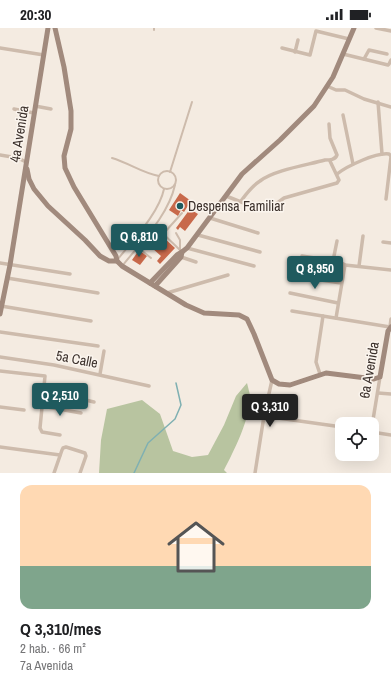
<!DOCTYPE html>
<html lang="es">
<head>
<meta charset="utf-8">
<style>
	:root { --surface:#fff; --page:#f6f6f6; --text:#202124; --muted:#757577; --accent:#1f5a5e }
	body { margin:0; font-family:"Archivo Narrow",sans-serif; background:var(--page); color:var(--text); height:100vh; display:flex; flex-direction:column; font-size:15px; white-space:nowrap }
	* { box-sizing:border-box; margin:0 }
	p { font-size:13px; color:var(--muted) }
	.icon { flex:none; width:22px; height:22px; fill:none; stroke:currentColor; stroke-width:2; stroke-linecap:round; stroke-linejoin:round }
	.map { position:relative; height:445px; overflow:hidden }
	.drawer { display:flex; flex-direction:column; background:var(--surface); flex:1 }
	.drawer>* { flex:none }
	.fabs { position:absolute; left:335px; top:389px; display:grid; gap:8px }
	.fabs a { display:grid; place-items:center; width:44px; height:44px; border-radius:8px; background:var(--surface); box-shadow:0 4px 16px #0002; font-size:20px }
	.price { position:absolute; translate:-50% -34px; padding:0 9px; border-radius:4px; background:var(--accent); color:#fff; font-size:13px; line-height:26px; filter:drop-shadow(0 1px 2px #0008) }
	.price::after { content:''; position:absolute; left:50%; top:24px; width:12px; height:9px; margin-left:-6px; background:inherit; clip-path:polygon(0 0,100% 0,50% 100%) }
	.price.current { background:#222; color:#fff }
	ul { padding:0; list-style:none }
	li { display:grid; align-content:center; gap:8px; height:212px; padding:0 20px }
	li span { display:grid; place-items:center; height:124px; border-radius:12px; color:#555 }
	li>.icon { margin-inline-start:auto }
	span .icon { width:72px; height:72px; fill:#fffc; stroke-width:1 }
	li b { font-size:17px }
	.status { display:flex; justify-content:space-between; align-items:center; height:28px; padding:0 20px; background:var(--surface); direction:ltr }
	.status svg { height:11px; fill:currentColor }
	.map>svg:first-child { display:block }
	.green { fill:#b8c4a0 }
	.lines { fill:none; stroke-linecap:round; stroke-linejoin:round }
	.stream { stroke:#7fb0b2; stroke-width:1.5 }
	.building { fill:#c8694b }
	.lane { stroke:#cdbbac; stroke-width:2 }
	.street { stroke:#cdbbac; stroke-width:3.5 }
	.secondary { stroke:#a18a7d; stroke-width:5 }
	.poi-dot { fill:#1f5a5e; stroke:#fbf5ee; stroke-width:1.5 }
	.labels { text-anchor:middle; stroke-width:3; stroke-linejoin:round; paint-order:stroke }
	.street-label { font-size:14px; fill:#3b302b; stroke:#fbf5ee }
	.poi-label { font-size:14px; fill:#3b302b; stroke:#fbf5ee; text-anchor:start }
</style>
</head>
<body>
<div class="status"><b>20:30</b><svg viewBox="0 0 49 12"><path d="M0 12V9h3v3zM5 12V6h3v6zM10 12V3h3v9zM15 12V0h3v12zM26 1h20v11H26zM47 4h2v5h-2z"/></svg></div>
<div class="map">
<svg width="391" height="445" viewBox="0 0 391 445">
	<rect width="100%" height="100%" fill="#f4ebe1"/>
	<path class="green" d="M247 355C248 359 249 363 250 367 251 389 234 423 224 442L227 445H99L101 412 107 381 142 372 160 386 173 423 192 429 208 427 224 397 236 368Z"/>
	<g class="lines">
		<path class="stream" d="M134 445 148 415 175 391 181 377 176 355"/>
	</g>
	<g class="building">
		<path d="M180 165 191 173 184 184 181 182 178 188 169 182Z"/>
		<path d="M190 181 198 186 185 203 180 199 178 202 176 200Z"/>
		<path d="M162 208 175 220 160 236 157 233 161 228 152 220Z"/>
		<path d="M139 222 147 228 140 237 132 232Z"/>
	</g>
	<g class="lines">
		<g class="lane">
			<path d="M154 2V0"/>
			<path d="M112 130C129 135 142 145 159 148"/>
			<circle cx="167" cy="152" r="9"/>
			<path d="M170 144 192 74"/>
			<path d="M154 197 182 224"/>
			<path d="M164 205 182 185"/>
			<path d="M176 205 180 212V222"/>
			<path d="M137 219 151 230"/>
			<path d="M118 231C133 212 159 185 164 161"/>
			<path d="M123 237C142 213 168 188 175 157"/>
		</g>
		<g class="street">
			<path d="M376 0 391 3"/>
			<path d="M0 20 44 27"/>
			<path d="M282 20 310 27 316 3 349 11"/>
			<path d="M295 24 298 12"/>
			<path d="M343 26 388 37 389 36 391 32"/>
			<path d="M364 31 369 22 387 26"/>
			<path d="M327 58 336 62H345L364 71 391 79"/>
			<path d="M378 74 382 126"/>
			<path d="M35 78 51 81"/>
			<path d="M14 81 34 85"/>
			<path d="M343 87 353 136"/>
			<path d="M0 127 18 130 26 134"/>
			<path d="M337 146C347 138 377 124 389 126L391 128"/>
			<path d="M226 168 259 181 268 182 284 170 337 155 339 152 330 133"/>
			<path d="M386 171 391 129"/>
			<path d="M241 173C246 166 252 158 260 153 274 142 307 137 325 132 330 132 335 132 337 127L330 110 329 96"/>
			<path d="M210 190 258 205"/>
			<path d="M198 207 260 224"/>
			<path d="M383 214 391 215"/>
			<path d="M187 220 254 238"/>
			<path d="M302 228 340 234 345 237 391 242"/>
			<path d="M181 229 196 234"/>
			<path d="M333 233 337 213"/>
			<path d="M0 235 70 246"/>
			<path d="M359 238 363 208"/>
			<path d="M294 248 341 255"/>
			<path d="M7 250 98 265"/>
			<path d="M167 265 228 247"/>
			<path d="M290 265 338 275"/>
			<path d="M1 278 91 293"/>
			<path d="M292 283 390 299 391 291"/>
			<path d="M336 290 345 237"/>
			<path d="M0 304 98 318"/>
			<path d="M0 329 54 337 149 358"/>
			<path d="M0 343 45 348 40 400 42 404 60 407"/>
			<path d="M100 346 104 323"/>
			<path d="M320 346 316 334 323 288"/>
			<path d="M43 362 94 374"/>
			<path d="M378 365 391 366"/>
			<path d="M42 378 81 385"/>
			<path d="M0 379 24 382"/>
			<path d="M264 388 342 399"/>
			<path d="M372 398 380 349"/>
			<path d="M372 404 391 407"/>
			<path d="M0 419 60 427"/>
			<path d="M54 445 62 422 63 420 66 419 85 425 86 428 80 445"/>
			<path d="M255 445 264 388 272 352"/>
		</g>
		<g class="secondary">
			<path d="M55 0 64 39 71 83V101L64 128 65 140 74 159 116 228 117 233 122 238 186 277 204 285 239 287 247 291 254 306 272 352 279 356 290 357 326 345 374 351 380 349 388 303 391 299"/>
			<path d="M27 141 29 151 34 161 48 178 85 212 100 228 109 233H117"/>
			<path d="M150 255 177 227 182 224 187 220 242 146 280 112 314 78 333 49 354 0"/>
			<path d="M155 258 181 229 182 224"/>
			<path d="M0 286 10 237 48 0"/>
		</g>
	</g>
	<circle class="poi-dot" cx="180" cy="178" r="4"/>
	<g class="labels">
		<g class="street-label">
			<text transform="translate(19 106) rotate(-81)" y="5">4a Avenida</text>
			<text transform="translate(77 331) rotate(11)" y="5">5a Calle</text>
			<text transform="translate(369 342) rotate(-80)" y="5">6a Avenida</text>
		</g>
		<g class="poi-label">
			<text x="188" y="183">Despensa Familiar</text>
		</g>
	</g>
</svg>
<div class="fabs">
<a><svg class="icon" aria-label="locate" viewBox="0 0 24 24"><circle cx="12" cy="12" r="6"/><path d="M12 2v4M12 18v4M2 12h4M18 12h4"/></svg></a>
</div>
<b class="price" style="left:139px;top:230px">Q 6,810</b>
<b class="price" style="left:315px;top:262px">Q 8,950</b>
<b class="price" style="left:60px;top:389px">Q 2,510</b>
<b class="price current" style="left:270px;top:400px">Q 3,310</b>
</div>
<section class="drawer">
<ul>
<li><span style="background:linear-gradient(#ffd9b3 65%,#7fa58c 0)"><svg class="icon" aria-label="home" viewBox="0 0 24 24"><path d="M3 11l9-7 9 7M6 9v11h12V9"/></svg></span><div><b>Q 3,310/mes</b><p>2 hab. · 66 m²</p><p>7a Avenida</p></div></li>
</ul>
</section>
</body>
</html>
